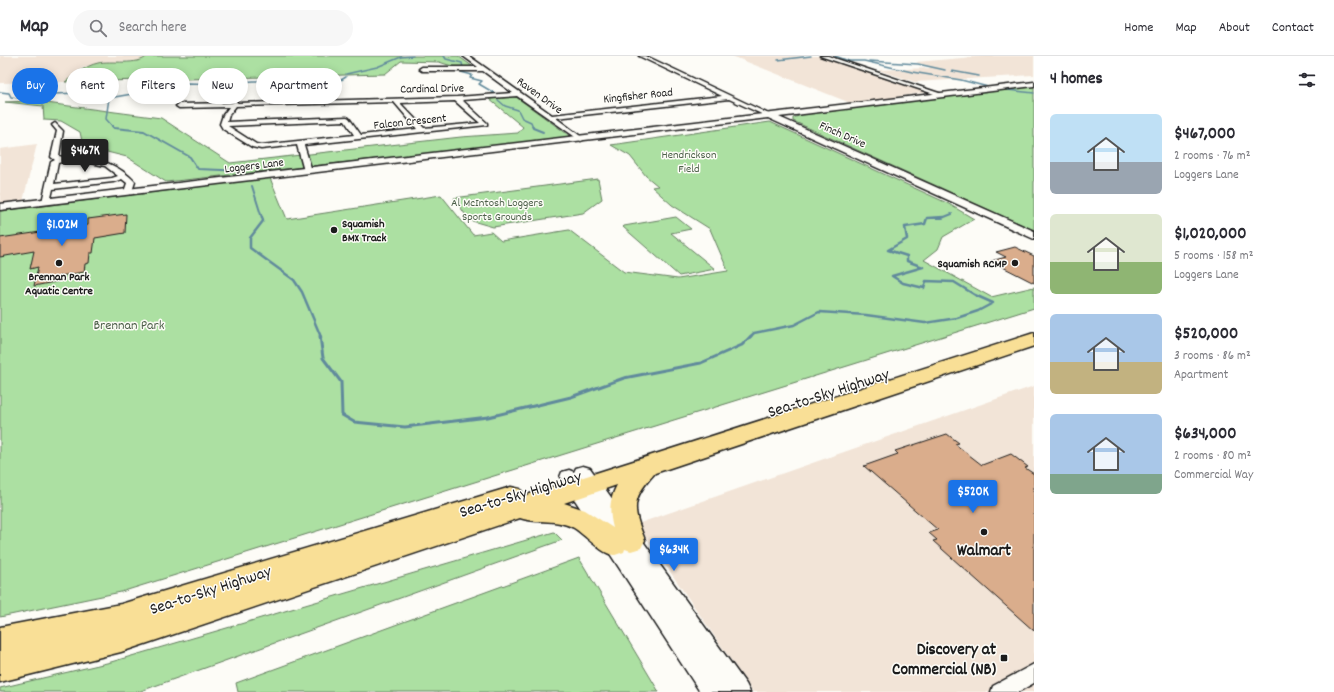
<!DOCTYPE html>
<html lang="en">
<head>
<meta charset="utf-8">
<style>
	:root { --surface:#fff; --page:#f7f7f7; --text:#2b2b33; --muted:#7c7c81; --line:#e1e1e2; --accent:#1a73e8 }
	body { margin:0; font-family:Dekko,sans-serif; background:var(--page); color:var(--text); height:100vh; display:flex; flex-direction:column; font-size:15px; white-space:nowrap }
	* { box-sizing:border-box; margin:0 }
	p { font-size:13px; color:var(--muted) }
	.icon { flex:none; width:22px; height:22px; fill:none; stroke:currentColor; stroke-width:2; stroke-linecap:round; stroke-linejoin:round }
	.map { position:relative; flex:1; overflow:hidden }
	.sheet { display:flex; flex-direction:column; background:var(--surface); width:300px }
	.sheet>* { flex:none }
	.top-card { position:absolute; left:12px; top:12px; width:380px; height:36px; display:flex; gap:8px }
	.price { position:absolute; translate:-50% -34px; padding:0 9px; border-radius:4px; background:var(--accent); color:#fff; font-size:13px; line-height:26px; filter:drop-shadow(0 1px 2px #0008) }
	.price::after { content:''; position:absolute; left:50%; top:24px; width:12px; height:9px; margin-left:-6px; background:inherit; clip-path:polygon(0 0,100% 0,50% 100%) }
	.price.selected { background:#222; color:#fff }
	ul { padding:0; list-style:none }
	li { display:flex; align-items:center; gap:12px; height:100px; padding:0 16px }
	li span { display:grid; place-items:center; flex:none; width:112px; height:80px; border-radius:6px; color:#555 }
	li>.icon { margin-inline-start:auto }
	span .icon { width:48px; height:48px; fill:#fffc; stroke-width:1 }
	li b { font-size:17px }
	h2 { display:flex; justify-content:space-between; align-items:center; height:48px; padding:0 16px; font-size:17px }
	.tag { padding:0 14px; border-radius:18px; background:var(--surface); box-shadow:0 2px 10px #0003; font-size:14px; line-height:36px }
	.tag.selected { background:var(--accent); color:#fff }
	header { display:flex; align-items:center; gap:24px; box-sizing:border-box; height:56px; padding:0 20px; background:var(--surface); border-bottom:1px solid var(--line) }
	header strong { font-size:19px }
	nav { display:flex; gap:22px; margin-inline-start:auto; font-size:14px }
	.search { width:280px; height:36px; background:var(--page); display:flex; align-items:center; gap:10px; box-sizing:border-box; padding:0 14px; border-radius:22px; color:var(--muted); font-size:15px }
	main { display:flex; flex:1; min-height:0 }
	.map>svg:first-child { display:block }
	.built { fill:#f2e4d7 }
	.green { fill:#ace0a2; stroke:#647e5f }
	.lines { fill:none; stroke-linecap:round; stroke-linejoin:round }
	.stream-far3 { stroke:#618a9c; stroke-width:1.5 }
	.stream-far2 { stroke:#618a9c; stroke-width:2 }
	.stream-far1 { stroke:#618a9c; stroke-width:2.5 }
	.stream { stroke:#618a9c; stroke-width:3 }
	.building { fill:#daad8c; stroke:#1c1c1c }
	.street-casing { stroke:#1c1c1c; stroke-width:3 }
	.secondary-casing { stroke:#1c1c1c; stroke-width:3 }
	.highway-casing { stroke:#1c1c1c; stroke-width:3 }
	.street { fill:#fdfcf7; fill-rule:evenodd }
	.secondary { fill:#fdfcf7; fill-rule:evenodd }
	.highway { fill:#f9df96; fill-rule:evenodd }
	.poi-dot { fill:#1c1c1c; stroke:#fdfcf7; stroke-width:1.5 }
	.labels { text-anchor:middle; stroke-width:3; stroke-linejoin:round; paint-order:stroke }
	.far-street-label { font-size:12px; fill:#1c1c1c; stroke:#fdfcf7 }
	.far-park-label { font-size:12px; fill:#4e614b; stroke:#fdfcf7 }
	.far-poi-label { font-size:12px; font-weight:bold; fill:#1c1c1c; stroke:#fdfcf7; text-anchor:start }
	.park-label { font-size:14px; fill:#4e614b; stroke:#fdfcf7 }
	.near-street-label { font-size:17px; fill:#1c1c1c; stroke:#fdfcf7 }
	.near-poi-label { font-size:17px; font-weight:bold; fill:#1c1c1c; stroke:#fdfcf7 }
</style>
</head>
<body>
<header>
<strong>Map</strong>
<div class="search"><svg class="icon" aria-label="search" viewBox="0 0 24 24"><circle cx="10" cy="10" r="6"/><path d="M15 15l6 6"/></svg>Search here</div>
<nav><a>Home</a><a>Map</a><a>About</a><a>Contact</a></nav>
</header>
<main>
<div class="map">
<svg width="1034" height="636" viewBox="0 0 1034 636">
	<rect width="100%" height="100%" fill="#fdfcf7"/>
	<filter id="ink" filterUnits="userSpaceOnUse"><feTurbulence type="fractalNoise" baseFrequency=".025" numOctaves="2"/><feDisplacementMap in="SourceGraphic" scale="8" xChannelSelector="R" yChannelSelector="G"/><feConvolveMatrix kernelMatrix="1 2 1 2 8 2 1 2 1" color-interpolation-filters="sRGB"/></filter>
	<g filter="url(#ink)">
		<g class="built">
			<path d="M0 0H147L145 3 138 5 99 7 84 11 65 26 0 27Z"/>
			<path d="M732 0H830L934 35 853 48Z"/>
			<path d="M985 0H1034V19L915 26 878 14 931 12 916 6Z"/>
			<path d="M37 88 23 145 0 147V93Z"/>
			<path d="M1034 330V636H753L637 468Z"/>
		</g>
		<g class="green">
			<path d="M147 0H458L472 10 458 12 439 6 401 5 385 18 65 26C76 18 85 10 98 7 110 4 139 10 147 0Z"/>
			<path d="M1034 30V174L793 65V62L807 57Z"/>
			<path d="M512 41H516L570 80 568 82 166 126 127 101 83 90 80 76 61 65 44 64 43 50 5 46 31 45 161 62 230 107 461 81 518 77 523 71 489 43Z"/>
			<path d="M770 66 947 147 974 163 943 181 938 193 924 204 991 241 1034 231V252L121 536 0 561V155L270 122 287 163 441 139 473 179 491 176 501 185 569 174 624 216 678 223 728 215 710 173 672 149 652 131 658 130 646 120 630 100 611 89Z"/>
			<path d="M598 123 602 143 583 157 493 171 469 164 454 142Z"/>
			<path d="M676 161 691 173 671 177 715 213 679 220 623 171 624 170Z"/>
			<path d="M554 476 562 484 138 636H0V632L111 606Z"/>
			<path d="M579 502 659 636H238L236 627Z"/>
		</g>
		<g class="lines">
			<g class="stream-far3">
				<path d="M444 0 446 3 462 7 463 12"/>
				<path d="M835 0 849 5H864L912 16 961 24 992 32"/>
				<path d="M778 4 811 0"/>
				<path d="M869 5 918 8 945 14"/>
				<path d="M952 15 979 20"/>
				<path d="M461 16 472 19 470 22 482 25 479 28 496 38"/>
				<path d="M346 18 377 11 401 1 413 0"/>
				<path d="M998 33 1034 37"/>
				<path d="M0 36 9 37 11 41 26 43 54 38 101 36 109 42 106 63 113 71"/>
				<path d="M109 42 132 38 141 34 188 27 216 28 254 25 341 24 346 21"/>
				<path d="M498 44 505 50 518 54 522 62 531 66 533 71"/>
			</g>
			<g class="stream-far2">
				<path d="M112 70 114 72 144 75 190 101 198 113 245 115"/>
				<path d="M532 70 533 72 543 76"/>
				<path d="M252 130 262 162"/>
				<path d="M927 162H942L952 158"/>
			</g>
			<g class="stream-far1">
				<path d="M262 161 263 165 250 182V192L294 224 302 236 321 281"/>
				<path d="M750 281 754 277 794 269 819 256 866 259 925 267 957 262 978 255 993 247 975 239 954 226 926 225 924 232 903 227 892 220 923 211 907 205V200L888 194 907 183 905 171 925 168 927 162 944 161"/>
			</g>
			<path class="stream" d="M320 280 323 302 341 326 342 359 354 366 405 371 488 361 571 341 624 322 701 307 742 289 751 280"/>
		</g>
		<g class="building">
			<path d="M126 158 125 177 95 182 93 197H90L89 207 85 208 84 216 60 220 59 225 34 230 38 211 30 213 34 195 0 201V182L88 169V163Z"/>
			<path d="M1015 191 1034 200V227L991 205 1006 201 996 196Z"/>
			<path d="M947 378 959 387 955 388 982 409 1011 398 1028 411 1025 412 1034 418V575L933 485 937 484 929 477 938 474 864 410 898 398 895 395Z"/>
		</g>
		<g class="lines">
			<g class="street-casing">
				<g id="street">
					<path d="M463 0H469L552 59 722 40 639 0H646L773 60 768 61 729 43 556 62 583 82V84L581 85 517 40 462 44 487 67V69L304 89 312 115 308 117 304 115 297 89 261 93 252 91 223 73 220 68 223 59 229 51 179 52 176 50 179 48 232 47 235 45 238 47 457 41 513 37 483 15H422L419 13 422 11H478ZM455 45 480 67 424 72 400 47ZM394 46 417 73 361 79 349 62 347 61 227 66 229 59 236 50ZM345 65 354 79 261 89 256 88 228 70Z"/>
					<path d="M820 0H828L945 39 940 40Z"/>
					<path d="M55 67 63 75 59 100C65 102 68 99 74 99 95 100 121 110 135 126L131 138H128L124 136 127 127 122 123 113 126 53 133 50 146 46 148H43L42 146 51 106 55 104 51 101 57 75 52 69ZM73 103 105 110 118 120 112 122 54 128 58 107Z"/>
					<path d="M1034 608V627L1018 636H991L993 630Z"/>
				</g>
			</g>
			<g class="secondary-casing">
				<g id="secondary">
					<path d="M1034 26V30L779 61 1034 175V183L768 62 0 154V148Z"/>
					<path d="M583 410 590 412 746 628 750 636H700L560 421 562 416 569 414 574 416 576 412Z"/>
				</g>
			</g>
			<g class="highway-casing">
				<path id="highway" d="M1034 277V290L655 417C631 443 632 452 645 484L641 492 631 495 625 493 624 496C621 497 618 498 615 499 604 500 584 478 574 472 556 462 538 468 520 462L121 596 0 626V571L121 548 511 431 520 433 524 440ZM617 429C609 444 609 456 613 472L585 454 564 447Z"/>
			</g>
			<use href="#street" class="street"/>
			<use href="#secondary" class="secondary"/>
			<use href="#highway" class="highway"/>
		</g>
	</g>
	<g class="poi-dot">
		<circle cx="334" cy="174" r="4"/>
		<circle cx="59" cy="207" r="4"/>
		<circle cx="1015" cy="207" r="4"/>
		<circle cx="984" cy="476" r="4"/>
		<rect x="1000" y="598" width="8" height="8" rx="2"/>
	</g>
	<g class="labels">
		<g class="far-street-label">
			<text transform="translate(432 32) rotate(-1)" y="4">Cardinal Drive</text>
			<text transform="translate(540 39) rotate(36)" y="4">Raven Drive</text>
			<text transform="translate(638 39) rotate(-6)" y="4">Kingfisher Road</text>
			<text transform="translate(410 65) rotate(-6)" y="4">Falcon Crescent</text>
			<text transform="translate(843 78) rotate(24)" y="4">Finch Drive</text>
			<text transform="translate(254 109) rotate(-7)" y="4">Loggers Lane</text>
		</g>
		<g class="far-park-label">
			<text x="689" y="102">Hendrickson<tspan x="689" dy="14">Field</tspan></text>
			<text x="497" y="150">Al McIntosh Loggers<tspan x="497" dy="14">Sports Grounds</tspan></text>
		</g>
		<g class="far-poi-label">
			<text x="342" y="171">Squamish<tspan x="342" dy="14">BMX Track</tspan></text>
			<text x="1007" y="211" text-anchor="end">Squamish RCMP</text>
			<text x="59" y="224" text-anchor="middle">Brennan Park<tspan x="59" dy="14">Aquatic Centre</tspan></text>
		</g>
		<g class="park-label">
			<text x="129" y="273">Brennan Park</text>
		</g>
		<g class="near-street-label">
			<text transform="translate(828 336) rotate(-18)" y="6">Sea-to-Sky Highway</text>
			<text transform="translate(520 437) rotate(-17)" y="6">Sea-to-Sky Highway</text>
			<text transform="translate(210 533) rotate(-18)" y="6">Sea-to-Sky Highway</text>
		</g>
		<g class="near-poi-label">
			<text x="984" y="499">Walmart</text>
			<text x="996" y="598" text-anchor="end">Discovery at<tspan x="996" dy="20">Commercial (NB)</tspan></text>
		</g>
	</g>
</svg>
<b class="price selected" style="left:85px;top:117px">$467K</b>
<b class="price" style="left:62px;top:191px">$1.02M</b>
<b class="price" style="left:973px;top:458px">$520K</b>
<b class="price" style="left:674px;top:516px">$634K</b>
<div class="top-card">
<a class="tag selected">Buy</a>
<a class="tag">Rent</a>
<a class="tag">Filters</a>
<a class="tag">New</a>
<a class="tag">Apartment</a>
</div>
</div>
<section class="sheet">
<h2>4 homes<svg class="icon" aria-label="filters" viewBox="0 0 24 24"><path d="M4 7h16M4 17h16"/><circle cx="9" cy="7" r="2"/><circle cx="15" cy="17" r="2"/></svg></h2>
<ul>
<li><span style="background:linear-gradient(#bfe0f5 60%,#9aa5b1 0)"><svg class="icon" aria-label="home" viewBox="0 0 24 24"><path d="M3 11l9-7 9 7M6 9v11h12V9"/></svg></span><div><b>$467,000</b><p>2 rooms · 76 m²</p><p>Loggers Lane</p></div></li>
<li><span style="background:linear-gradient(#dfe7d0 60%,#8fb573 0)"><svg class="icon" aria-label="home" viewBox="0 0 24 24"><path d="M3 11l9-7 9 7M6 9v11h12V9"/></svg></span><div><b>$1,020,000</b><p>5 rooms · 158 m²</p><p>Loggers Lane</p></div></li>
<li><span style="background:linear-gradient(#a9c7e8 60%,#c2b280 0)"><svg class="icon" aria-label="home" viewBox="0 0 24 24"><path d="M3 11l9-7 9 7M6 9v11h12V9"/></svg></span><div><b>$520,000</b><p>3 rooms · 86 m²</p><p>Apartment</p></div></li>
<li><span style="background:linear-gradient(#a9c7e8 75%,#7fa58c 0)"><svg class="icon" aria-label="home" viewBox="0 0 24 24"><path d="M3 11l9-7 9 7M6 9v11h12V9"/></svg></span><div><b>$634,000</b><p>2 rooms · 80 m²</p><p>Commercial Way</p></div></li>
</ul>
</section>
</main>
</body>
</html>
